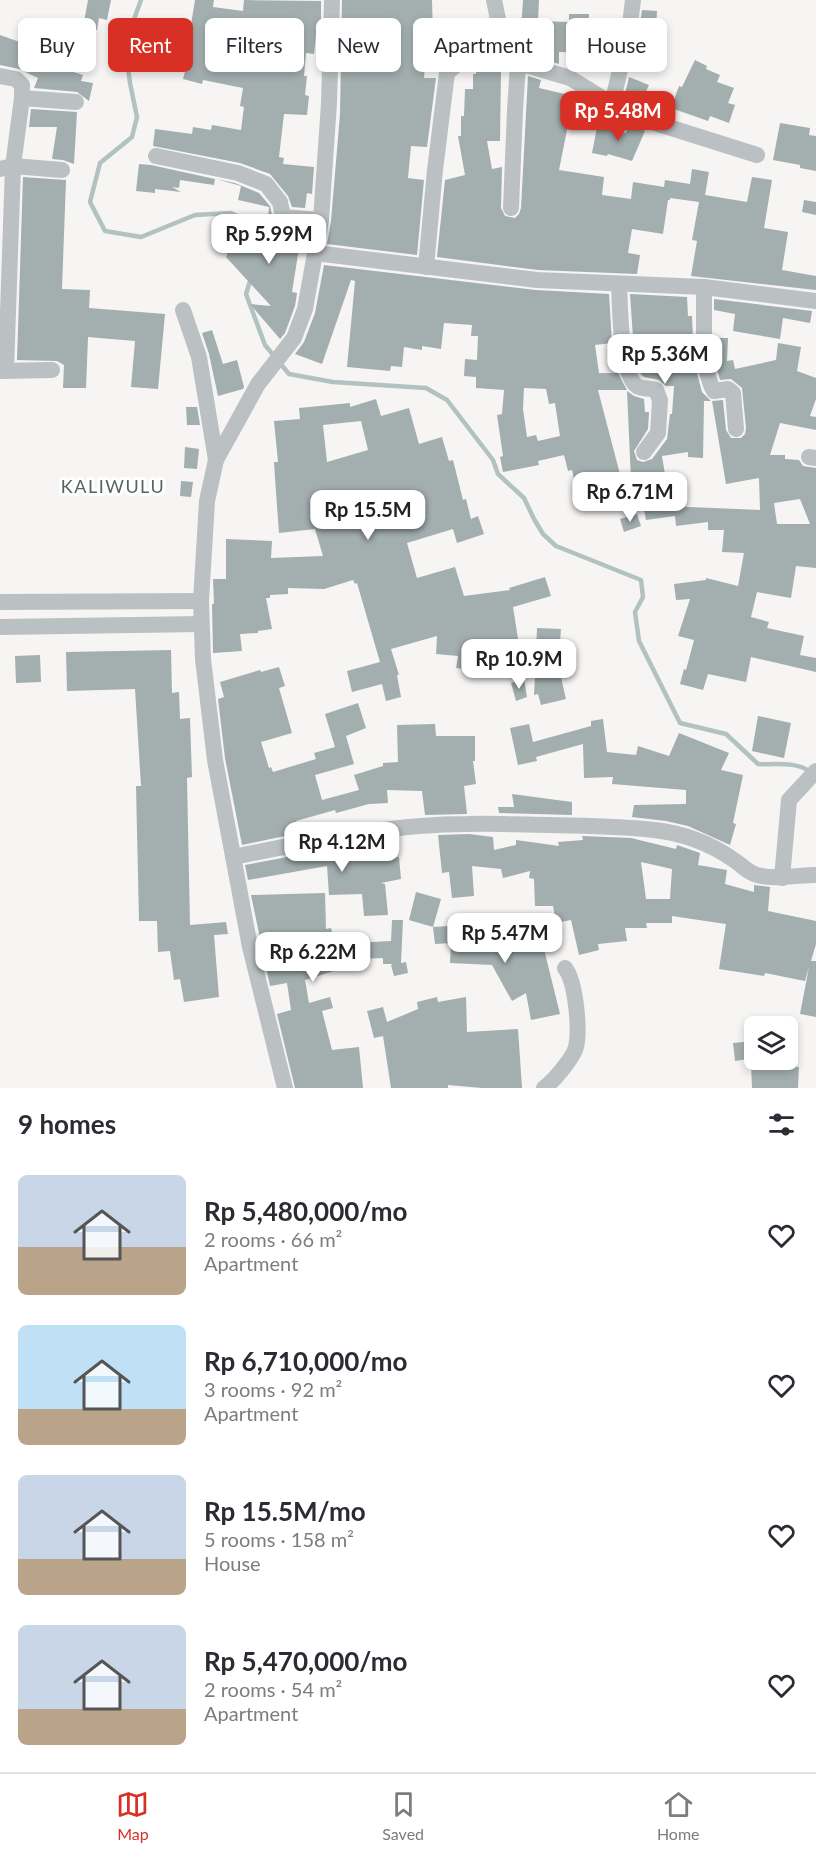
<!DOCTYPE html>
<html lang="en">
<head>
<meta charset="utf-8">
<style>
	:root { --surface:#fff; --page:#f2f2f3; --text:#2b2b33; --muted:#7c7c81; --line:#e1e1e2; --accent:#d93025 }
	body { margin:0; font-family:Lato,sans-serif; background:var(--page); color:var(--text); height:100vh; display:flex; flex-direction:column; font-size:22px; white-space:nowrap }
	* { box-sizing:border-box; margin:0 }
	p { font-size:20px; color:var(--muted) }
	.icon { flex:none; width:33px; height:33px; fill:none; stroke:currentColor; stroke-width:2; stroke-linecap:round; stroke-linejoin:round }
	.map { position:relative; height:1088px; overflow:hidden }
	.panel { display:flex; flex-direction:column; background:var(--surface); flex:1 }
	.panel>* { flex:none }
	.banner { position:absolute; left:18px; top:18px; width:780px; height:54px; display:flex; gap:12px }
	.fabs { position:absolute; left:744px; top:1016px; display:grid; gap:12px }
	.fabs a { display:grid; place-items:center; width:54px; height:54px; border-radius:9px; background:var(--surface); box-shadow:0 3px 9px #0003; font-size:30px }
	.price { position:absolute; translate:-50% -51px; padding:0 14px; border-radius:12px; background:#fff; color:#222; font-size:20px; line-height:39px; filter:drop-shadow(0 2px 3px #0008) }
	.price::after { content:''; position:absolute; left:50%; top:36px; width:18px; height:14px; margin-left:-9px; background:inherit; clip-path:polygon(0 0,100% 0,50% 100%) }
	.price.active { background:var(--accent); color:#fff }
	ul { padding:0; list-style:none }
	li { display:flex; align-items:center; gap:18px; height:150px; padding:0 18px }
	li span { display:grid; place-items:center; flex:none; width:168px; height:120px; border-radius:9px; color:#555 }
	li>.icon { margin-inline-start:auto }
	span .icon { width:72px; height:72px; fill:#fffc; stroke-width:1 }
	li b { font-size:26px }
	h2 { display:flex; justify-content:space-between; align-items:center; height:72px; padding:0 18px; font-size:26px }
	.chip { padding:0 21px; border-radius:9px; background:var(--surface); box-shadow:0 3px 9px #0003; font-size:21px; line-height:54px }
	.chip.active { background:var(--accent); color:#fff }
	.tab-bar { display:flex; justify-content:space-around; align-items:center; height:84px; border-top:2px solid var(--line); background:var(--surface); font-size:16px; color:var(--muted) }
	.tab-bar a { display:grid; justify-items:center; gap:3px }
	.tab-bar .active { color:var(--accent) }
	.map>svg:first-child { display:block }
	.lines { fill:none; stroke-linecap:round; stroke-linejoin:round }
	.stream { stroke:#b2c2c1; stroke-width:4.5 }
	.building { fill:#a3aeaf; fill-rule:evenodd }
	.minor { stroke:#bbc1c2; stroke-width:16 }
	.labels { text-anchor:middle; stroke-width:6; stroke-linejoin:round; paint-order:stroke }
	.quarter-label { font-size:18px; letter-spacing:1.5px; fill:#556566; stroke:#fff }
</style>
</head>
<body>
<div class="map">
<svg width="816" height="1088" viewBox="0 0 816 1088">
	<rect width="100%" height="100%" fill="#f6f5f3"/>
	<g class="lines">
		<g class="stream">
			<path d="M141 0 125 44 130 83 137 117 132 137 100 163 90 202 105 231 141 237 195 215 231 213 250 222 262 241 260 247"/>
			<path d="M251 278 246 294 265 345 289 374 333 382 426 388 447 400 493 460 498 474 524 498 534 519 543 534 556 546 641 580 643 597 635 612 639 641 680 723 726 734 758 764C773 765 798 761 810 772"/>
		</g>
	</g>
	<g class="building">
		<path d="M88 0H111L107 20 99 18 97 30 83 27Z"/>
		<path d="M195 0H214L213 7 243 11 244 0 321 1V26H317L314 54 306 53 304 76H307L305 95 309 96 307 115 284 114 279 157 284 158 283 164 314 167 312 194 307 193 305 208 292 207 288 196 270 174 240 163 153 146 155 129 192 134 193 127 211 130 212 125 241 130 244 107 240 106 243 88 203 80 202 84 183 79 187 64 147 55 152 29 189 37Z"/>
		<path d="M342 0H432L433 35H427L424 78H436L427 147 411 146 408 178 424 180 417 255 327 244 331 221 340 114Z"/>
		<path d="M523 0H539L538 21 569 22V14H589L588 35 617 36 614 52H605V53L559 52V64L529 55 510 53V28L521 29Z"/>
		<path d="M642 10 657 11 656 35H648V55L635 54Z"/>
		<path d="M0 35 45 51V54L63 60 62 64 68 66 67 70 83 75 81 81 93 83 89 101 77 92 34 88 38 78 19 69 0 65Z"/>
		<path d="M490 60 494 67 501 72 500 141H487L492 169 502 167 501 208 505 216 515 218 519 214 521 208 528 76 541 80 539 88 582 98 576 126 568 125 559 170 604 177 602 195 631 199 633 182 664 187 665 180 690 184 692 169 709 172 705 195 747 202 752 177 772 180 764 228 788 232 782 270 816 276V290L691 276 697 241 692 240 699 202 670 198V200H668L663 234 632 229 628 253 640 255 637 274 538 270 437 257 445 180 465 175 458 136H461V116H464L465 89H473V74H476V65Z"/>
		<path d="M695 60 707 66 706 69 720 75 717 82 734 88 728 103 735 105 729 123 710 116 708 121 671 108 679 86 682 87Z"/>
		<path d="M629 77 649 85 640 105 624 98Z"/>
		<path d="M31 109 77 112 74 164 63 160 52 159 57 127H29Z"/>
		<path d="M780 123 810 128 809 135 816 136V171L800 168V165L773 160Z"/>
		<path d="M630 124 645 131 632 161 608 154 607 156 592 153 597 127 626 133Z"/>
		<path d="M139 164 151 165 215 179 214 185 180 180 179 188 172 187 181 192 155 189V193L136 191Z"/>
		<path d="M23 177 66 180 62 289 90 290 89 308 165 314 158 389 131 387 135 341 88 337 86 388H63L64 365 57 361 17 360Z"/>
		<path d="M216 179 235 183 259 193 270 206 273 219 277 225 302 229 292 292 297 293 295 306 285 333 280 339 250 304 271 306 226 257 239 227 266 244 269 207 238 200 241 186Z"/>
		<path d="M804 200 816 202V215L802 212Z"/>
		<path d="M324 265 536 290 609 294 612 343 595 345 599 373H618L627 390H598L622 482 605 484 612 507 598 511 592 486 576 489 572 470 568 471 564 455 538 461 539 465 503 472 500 457 503 456 497 415 502 414 504 390 476 388V377L464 376 465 359 477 360 478 336H471L472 325 444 323 441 349 422 346V350L404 347 402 367 391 366 390 371 347 367 355 281 351 280 322 364 295 354 304 342 315 313ZM524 388 546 389 549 404 555 403 560 436 538 441 536 435 527 437 523 409Z"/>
		<path d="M630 294 687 297 688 316H692L694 362 702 392 711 401H704L703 458 688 457V452L662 456 668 493 642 497 638 479 631 480 627 391 634 396 644 399 645 412H649L648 429 634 451 637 460 643 462 652 459 667 439 670 414H672L674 386H666L659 380 644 377 641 374 634 352Z"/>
		<path d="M714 299 812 311 810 323 783 318 780 339 733 331 735 314 714 310Z"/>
		<path d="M212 330 223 364 237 360 244 387 243 389 218 396 209 354 202 333Z"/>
		<path d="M714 338H728L727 361 733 360 735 369 776 360 778 343 801 347 797 371 816 378V399L810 416 816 417V430L780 423 770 455H785V459L799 460 803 466 816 468V568L796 566 791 598 757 592 751 617 769 622 767 628 804 636 800 655 816 658V672L751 657 746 682 708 674 703 690 680 684 684 669 686 670 694 640 678 636 690 599 676 600 674 584 706 580V578L738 586 744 553 722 552 724 530H708V522L676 526 675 516 646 520 643 505 760 510 759 478 726 484 712 401 723 400 726 430 731 438H741L745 434 746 428 742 388 731 379 720 380 714 358ZM800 499 810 524H777L774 503Z"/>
		<path d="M376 399 381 416 409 408 419 444 442 437 449 461 453 460 463 500 466 499 471 519 478 516 484 534 457 543 453 529 407 543 417 578 455 567 464 596 510 590 509 588 545 577 551 596 513 607 519 645 476 651 473 670 456 668 458 656 436 654 437 636 391 649 399 675H397L401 697 386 701 382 684 352 692 347 671 380 662 357 583 355 584 353 580 324 589 288 588V594L270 595V598H266L272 629 258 631V633L240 634 242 651 213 653 212 604H214L213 579H226V539L272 541 271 558 323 556 315 529 279 533 275 478 274 462H278L274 421 300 419 299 408 350 403V407ZM361 421 368 450 327 462 323 425Z"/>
		<path d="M186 407H197L200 425H187Z"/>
		<path d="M185 447 199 449 197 469 184 468Z"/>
		<path d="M181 481 193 482 191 497 180 496Z"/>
		<path d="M637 514 641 526 624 532 620 519Z"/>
		<path d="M537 628 561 629 559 655 536 654Z"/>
		<path d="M171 650 172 693 179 692 180 719 190 718 192 777 187 778 190 925 226 922 228 934 214 935 219 997 184 1002 180 979 174 980 170 951 158 952 157 921H139L136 786H141L135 689 67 691 66 652Z"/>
		<path d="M40 655 41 682 16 683 15 656Z"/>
		<path d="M279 667 285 686 279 688 292 733 261 742 269 768 271 767 273 772 316 759 314 753 335 747 325 714 358 703 366 728 346 736 354 764 315 775 322 800 359 790 354 775 383 766V763L398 762 397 725 435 724 436 736H475V761H473L476 784 464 786 467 814 425 815 422 791 387 790 388 803 369 804 336 813 335 810 296 821 299 833 242 845 225 758 218 699 224 697 220 682 260 670 261 672Z"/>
		<path d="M559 669 566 699 541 705 538 694 534 695 535 676Z"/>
		<path d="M524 679 527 697 516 701 511 683Z"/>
		<path d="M758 716 791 723 784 758 752 751Z"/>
		<path d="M603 719 607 752 636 755 638 746 669 756 679 733 729 753 721 770 743 775 733 823 736 824 730 845 688 826 666 821 632 817 634 805 686 804V790L612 784 613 777 584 778 583 744 536 757 537 761 518 765 510 728 529 724 533 742 591 726V721Z"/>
		<path d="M512 794 572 802V815L499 813 498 807H514Z"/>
		<path d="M469 834 493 837 494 850 516 845V840L559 846 558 842 583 840 582 836 631 838 676 849 677 845 700 853 698 865 727 870 725 884 754 892V885L770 887 768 911 816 921V944L811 961H816V1017L800 1014 809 967 805 981 765 973 764 976 719 969 726 924 672 916V923H646L647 928H625L627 941 598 944 599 950 579 955 571 920 556 923 553 906H535L534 879 529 878 530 871 503 878 501 869 472 866 474 896 452 898 449 872 442 873 438 835ZM641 862 672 869 670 899H646Z"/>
		<path d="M352 845V847L376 846V860L399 857 401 879 381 883 385 884 388 915 364 916 362 894 329 895 327 866 248 880 245 865Z"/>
		<path d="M416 892 441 899 433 927 409 920Z"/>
		<path d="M325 893 326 929 331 928 335 944 391 941 392 920H403L401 963 406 962 408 973 394 976 391 965 393 964H383V958L334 960 337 970 305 980 309 1003 330 997 333 1008 322 1011 332 1050 359 1047 363 1088H295L277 1014 291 1010 287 983 270 986 251 895Z"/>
		<path d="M480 924 481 939 509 937 507 932 519 929 525 950 543 945 560 1014 531 1020 526 993 512 1001 492 965 450 963 451 943 435 944 433 927Z"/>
		<path d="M437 997 438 1002 466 997 467 1032 518 1029 522 1088H482L448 1085V1088H391L383 1036 374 1038 367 1011 383 1007 387 1022 418 1009 417 1002Z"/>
		<path d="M754 1041V1058L735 1061 733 1043Z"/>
		<path d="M779 1059H797L796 1067H799L798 1088H752L751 1063 779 1061Z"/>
	</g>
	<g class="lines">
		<g class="minor">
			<path d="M494 0 499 24 500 56 503 61 509 64 526 65 570 78 612 104 649 121 757 155"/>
			<path d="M0 76 16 79 22 85V98L13 166 6 371"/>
			<path d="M22 98 76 102"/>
			<path d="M612 104 629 32 633 0"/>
			<path d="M156 156 238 173 266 184 280 202 283 217 321 220"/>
			<path d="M0 169 13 166 62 170"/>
			<path d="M511 208 515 110 518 65"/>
			<path d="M315 253 537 280 704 287 816 301"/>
			<path d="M426 267 435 170 447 73C460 60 480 48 499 48"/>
			<path d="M619 284C620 304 620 375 637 386 641 389 650 388 656 390L660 400 658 433 644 452"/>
			<path d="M704 287V359C707 369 708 382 714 391L728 389 733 393 736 429"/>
			<path d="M183 310 199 357 216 460"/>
			<path d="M0 371 52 370"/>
			<path d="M809 457 816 458"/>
			<path d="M0 602 201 601"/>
			<path d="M0 627 201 624"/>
			<path d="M233 857C310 842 389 824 467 824 495 823 522 825 549 825 584 826 620 826 654 830 682 833 711 844 734 860 743 866 747 872 757 875 777 880 796 875 816 875"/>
			<path d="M782 878 789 800 816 771"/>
			<path d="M285 1088 250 947 215 760 203 659 201 601 207 501 216 460 258 384 294 338 305 309 321 220 329 103 332 0"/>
			<path d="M544 1088C554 1081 573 1058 576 1047 580 1030 576 982 565 968"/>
		</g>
	</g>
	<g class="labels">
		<g class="quarter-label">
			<text x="113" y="493">KALIWULU</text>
		</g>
	</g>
</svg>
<div class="fabs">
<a><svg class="icon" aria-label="layers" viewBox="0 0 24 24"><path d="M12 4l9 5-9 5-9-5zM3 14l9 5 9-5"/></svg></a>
</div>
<b class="price active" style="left:618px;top:142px">Rp 5.48M</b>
<b class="price" style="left:269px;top:265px">Rp 5.99M</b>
<b class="price" style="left:665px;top:385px">Rp 5.36M</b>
<b class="price" style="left:630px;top:523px">Rp 6.71M</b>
<b class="price" style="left:368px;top:541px">Rp 15.5M</b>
<b class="price" style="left:519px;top:690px">Rp 10.9M</b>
<b class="price" style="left:342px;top:873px">Rp 4.12M</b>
<b class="price" style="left:505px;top:964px">Rp 5.47M</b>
<b class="price" style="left:313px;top:983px">Rp 6.22M</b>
<div class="banner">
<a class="chip">Buy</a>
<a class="chip active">Rent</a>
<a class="chip">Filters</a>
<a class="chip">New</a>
<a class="chip">Apartment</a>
<a class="chip">House</a>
</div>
</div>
<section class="panel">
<h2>9 homes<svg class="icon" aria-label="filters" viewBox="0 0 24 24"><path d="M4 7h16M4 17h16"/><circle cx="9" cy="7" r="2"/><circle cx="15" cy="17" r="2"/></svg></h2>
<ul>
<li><span style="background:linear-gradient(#c9d6e8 60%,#b9a48a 0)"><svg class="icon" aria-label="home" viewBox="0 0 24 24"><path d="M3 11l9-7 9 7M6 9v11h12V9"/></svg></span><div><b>Rp 5,480,000/mo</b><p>2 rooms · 66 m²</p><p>Apartment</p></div><svg class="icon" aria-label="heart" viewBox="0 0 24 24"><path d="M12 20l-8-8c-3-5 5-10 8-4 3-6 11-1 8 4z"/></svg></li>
<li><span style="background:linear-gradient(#bfe0f5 70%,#b9a48a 0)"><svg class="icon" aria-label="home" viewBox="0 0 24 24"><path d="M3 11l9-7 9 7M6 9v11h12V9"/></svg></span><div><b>Rp 6,710,000/mo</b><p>3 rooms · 92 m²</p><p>Apartment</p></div><svg class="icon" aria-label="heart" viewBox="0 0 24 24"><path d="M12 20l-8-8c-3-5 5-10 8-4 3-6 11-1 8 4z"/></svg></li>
<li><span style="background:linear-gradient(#c9d6e8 70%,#b9a48a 0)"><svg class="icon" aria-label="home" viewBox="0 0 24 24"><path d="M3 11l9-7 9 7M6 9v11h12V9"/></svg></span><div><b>Rp 15.5M/mo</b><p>5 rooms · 158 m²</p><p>House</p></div><svg class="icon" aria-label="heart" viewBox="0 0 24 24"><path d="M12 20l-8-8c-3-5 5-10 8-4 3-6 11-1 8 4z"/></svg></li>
<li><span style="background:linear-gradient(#c9d6e8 70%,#b9a48a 0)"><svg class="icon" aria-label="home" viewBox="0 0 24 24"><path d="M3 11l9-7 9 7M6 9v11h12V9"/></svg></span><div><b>Rp 5,470,000/mo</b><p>2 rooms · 54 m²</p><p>Apartment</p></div><svg class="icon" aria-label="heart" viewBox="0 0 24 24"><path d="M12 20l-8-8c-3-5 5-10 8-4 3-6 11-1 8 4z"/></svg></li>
</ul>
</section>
<nav class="tab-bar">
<a class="active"><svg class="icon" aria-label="map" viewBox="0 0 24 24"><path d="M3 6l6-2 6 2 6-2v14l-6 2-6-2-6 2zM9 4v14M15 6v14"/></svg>Map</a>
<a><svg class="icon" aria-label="saved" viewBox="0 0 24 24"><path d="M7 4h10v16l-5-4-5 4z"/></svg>Saved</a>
<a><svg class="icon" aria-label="home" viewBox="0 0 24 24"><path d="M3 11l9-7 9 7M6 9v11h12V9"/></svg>Home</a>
</nav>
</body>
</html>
